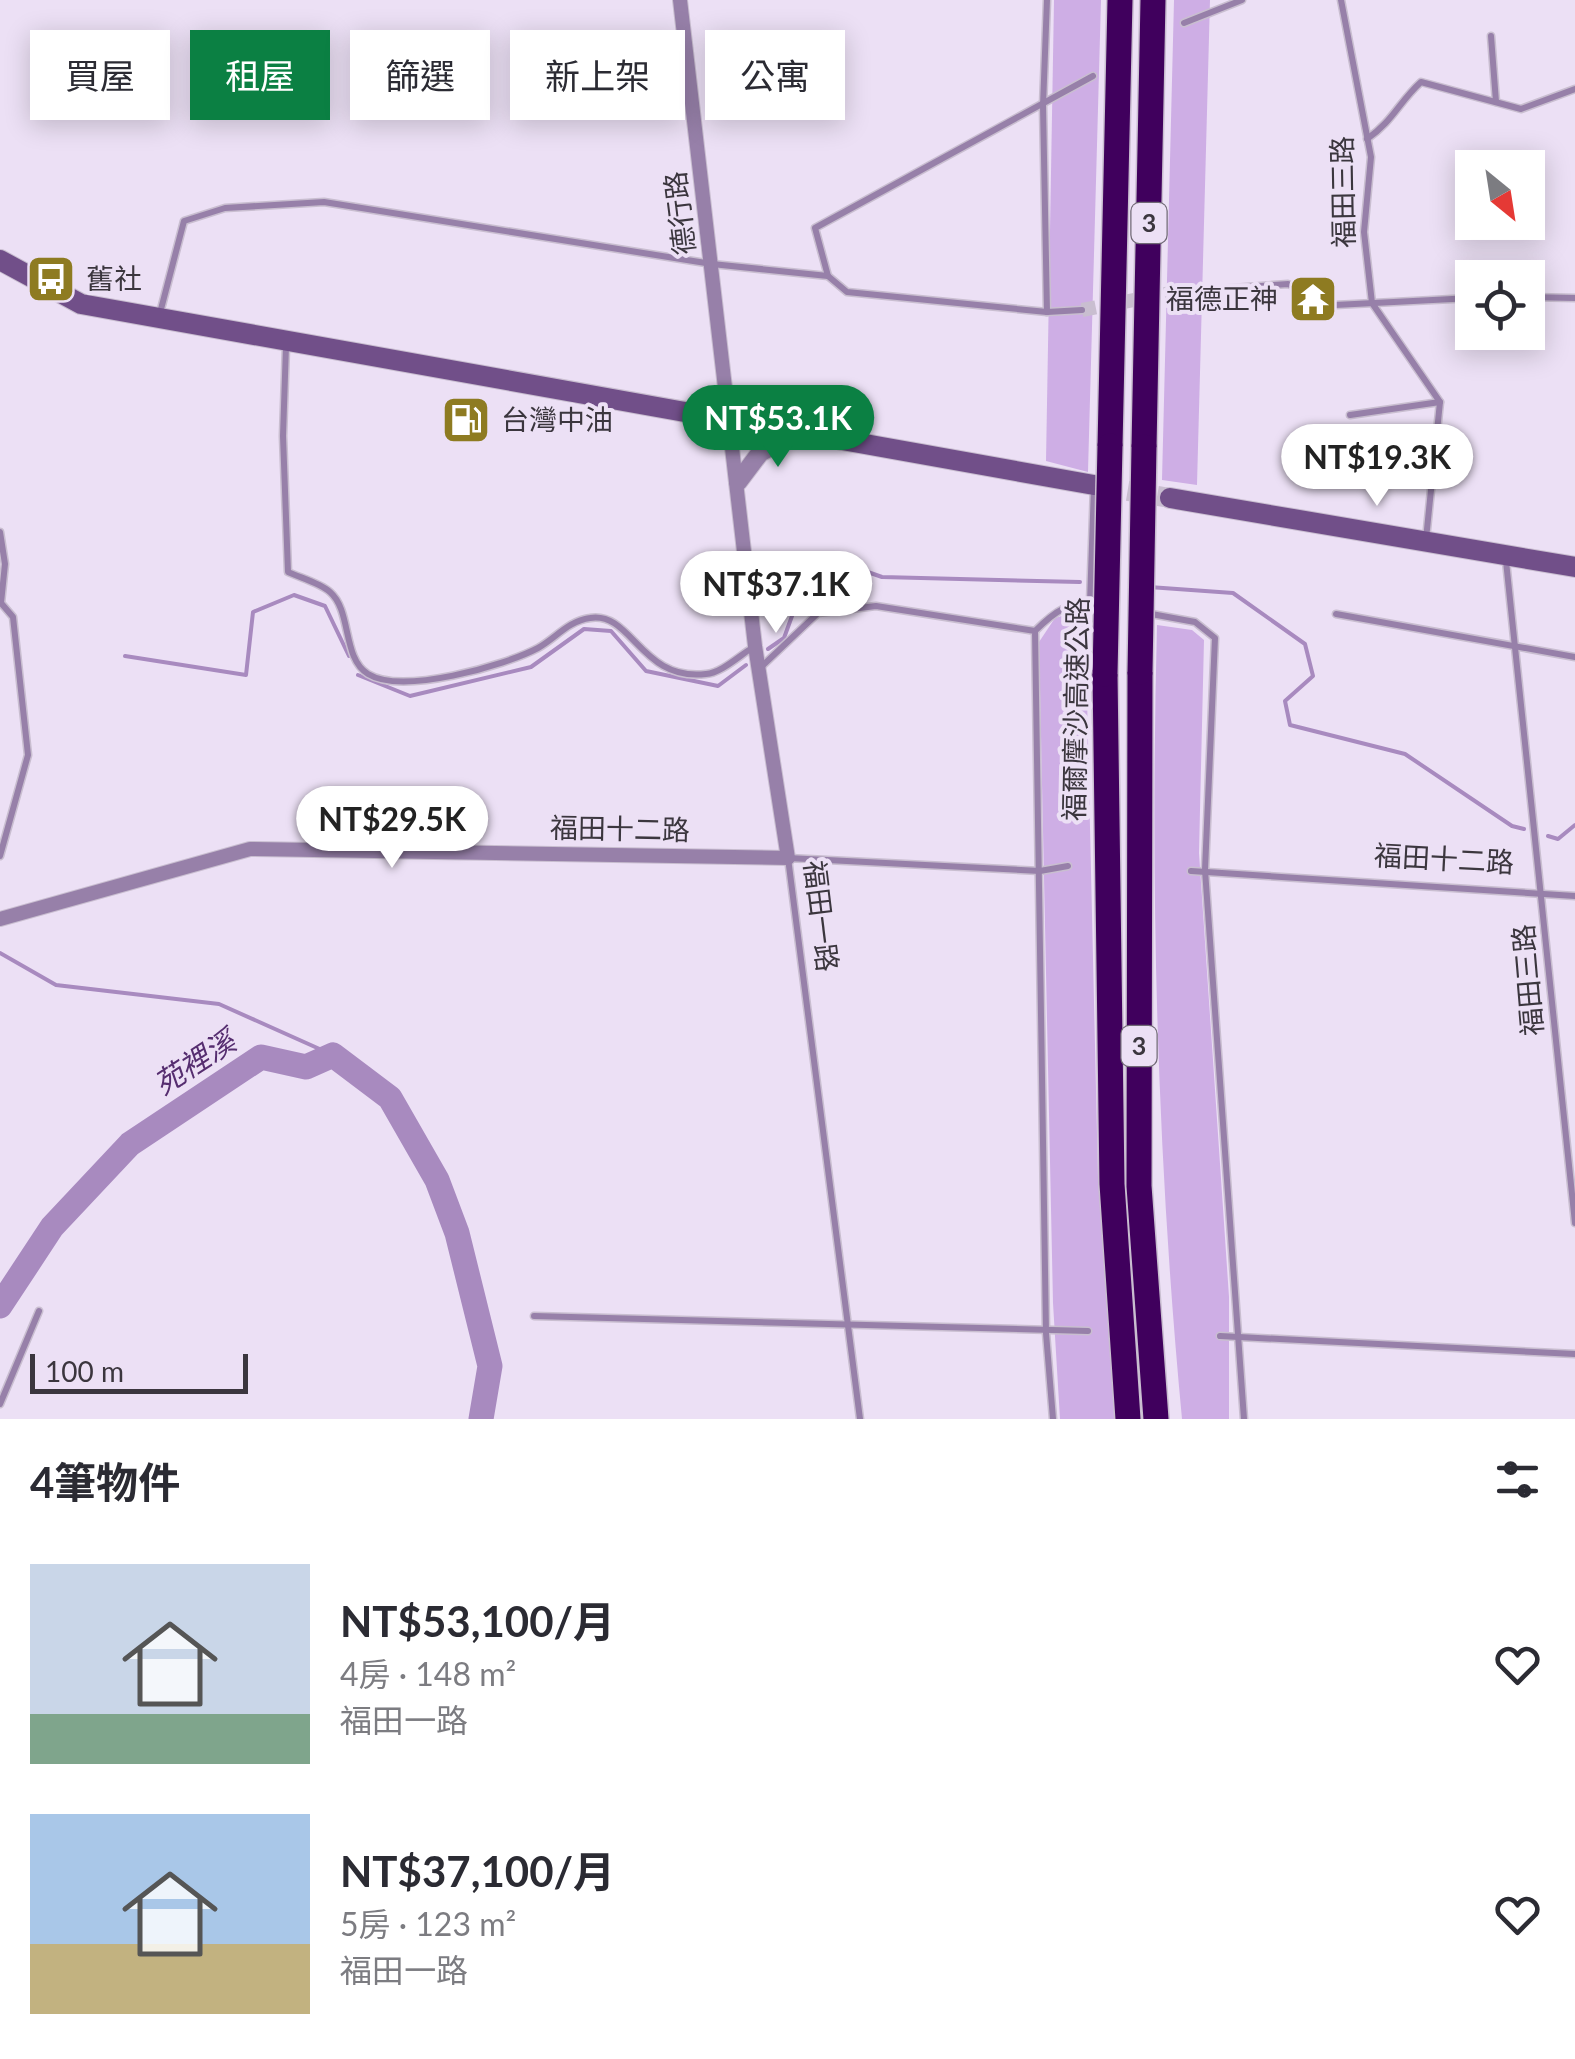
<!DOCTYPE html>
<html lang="zh-TW">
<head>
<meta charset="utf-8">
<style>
	:root { --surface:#fff; --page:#f2f2f3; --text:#2b2b33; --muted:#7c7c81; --accent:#0b8043 }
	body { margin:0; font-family:Lato,"Noto Sans TC",sans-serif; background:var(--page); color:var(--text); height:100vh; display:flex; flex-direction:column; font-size:38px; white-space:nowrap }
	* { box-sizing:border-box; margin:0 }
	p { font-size:32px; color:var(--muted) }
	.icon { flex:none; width:55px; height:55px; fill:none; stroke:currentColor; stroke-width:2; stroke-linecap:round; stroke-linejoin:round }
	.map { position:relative; height:1419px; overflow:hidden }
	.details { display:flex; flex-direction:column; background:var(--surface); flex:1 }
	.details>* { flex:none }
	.top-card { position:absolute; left:30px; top:30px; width:1000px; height:90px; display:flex; gap:20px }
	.needle { width:65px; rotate:150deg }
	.tools { position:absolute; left:1455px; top:150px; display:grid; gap:20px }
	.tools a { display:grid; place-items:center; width:90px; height:90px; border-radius:0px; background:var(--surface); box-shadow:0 5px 25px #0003; font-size:50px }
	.scale { position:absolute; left:30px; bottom:25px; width:218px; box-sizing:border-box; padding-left:10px; border:5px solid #3b363e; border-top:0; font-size:28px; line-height:35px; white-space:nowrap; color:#3b363e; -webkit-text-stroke:8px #ece0f5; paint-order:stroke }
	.price { position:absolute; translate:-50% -85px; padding:0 22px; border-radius:35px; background:#fff; color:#222; font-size:32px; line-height:65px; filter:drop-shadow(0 2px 5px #0008) }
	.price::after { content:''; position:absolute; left:50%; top:60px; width:30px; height:22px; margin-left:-15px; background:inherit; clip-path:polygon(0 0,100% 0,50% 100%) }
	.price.active { background:var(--accent); color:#fff }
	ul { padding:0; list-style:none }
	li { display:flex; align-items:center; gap:30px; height:250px; padding:0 30px }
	li span { display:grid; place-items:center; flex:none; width:280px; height:200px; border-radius:0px; color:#555 }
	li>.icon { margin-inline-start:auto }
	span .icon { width:120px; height:120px; fill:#fffc; stroke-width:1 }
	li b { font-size:42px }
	h2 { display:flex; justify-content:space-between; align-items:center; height:120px; padding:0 30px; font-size:42px }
	.chip { padding:0 35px; border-radius:0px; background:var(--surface); box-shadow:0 5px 25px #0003; font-size:35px; line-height:90px }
	.chip.active { background:var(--accent); color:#fff }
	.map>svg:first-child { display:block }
	.green { fill:#ceaee5 }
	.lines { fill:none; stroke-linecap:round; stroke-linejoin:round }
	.stream { stroke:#a88abf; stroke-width:4 }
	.river { stroke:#a88abf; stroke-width:25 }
	.minor-tunnel { stroke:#c9bed0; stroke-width:14; stroke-dasharray:14 7; stroke-linecap:butt }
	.secondary-tunnel { stroke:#c9bed0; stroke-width:20; stroke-dasharray:20 10; stroke-linecap:butt }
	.service-casing { stroke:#c9bed0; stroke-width:9 }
	.minor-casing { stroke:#c9bed0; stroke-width:16 }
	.tertiary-casing { stroke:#c9bed0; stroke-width:20 }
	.secondary-casing { stroke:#c9bed0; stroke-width:22 }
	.motorway-casing { stroke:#c9bed0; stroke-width:28 }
	.service { stroke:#9780a9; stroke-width:6 }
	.minor { stroke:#9780a9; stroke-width:14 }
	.tertiary { stroke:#9780a9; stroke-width:18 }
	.secondary { stroke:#714f89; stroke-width:20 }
	.motorway { stroke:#40005d; stroke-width:25 }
	.motorway-bridge-casing { stroke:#c9bed0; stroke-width:28; stroke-linecap:butt }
	.motorway-bridge { stroke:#40005d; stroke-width:25 }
	.labels { text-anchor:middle; stroke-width:8; stroke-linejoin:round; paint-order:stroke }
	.shield { fill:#ece0f5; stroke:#706975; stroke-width:2.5 }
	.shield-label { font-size:25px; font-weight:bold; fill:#3b363e }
	.street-label { font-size:28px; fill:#3b363e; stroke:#ece0f5 }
	.poi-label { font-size:28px; fill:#3b363e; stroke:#ece0f5; text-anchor:start }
	.water-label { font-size:30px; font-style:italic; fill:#562e70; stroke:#ece0f5 }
</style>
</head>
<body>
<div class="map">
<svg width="1575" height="1419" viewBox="0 0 1575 1419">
	<rect width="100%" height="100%" fill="#ece0f5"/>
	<g class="green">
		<path d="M1054 0H1101L1088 472 1046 461Z"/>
		<path d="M1174 0H1210L1197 485 1162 480Z"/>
		<path d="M1085 609 1098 1177 1115 1419H1060L1053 1303 1039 642 1055 618Z"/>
		<path d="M1157 625 1192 630 1204 640 1199 853 1229 1297V1419H1182C1157 1156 1150 889 1157 625Z"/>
	</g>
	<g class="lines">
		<g class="stream">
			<path d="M1149 587 1233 593 1305 644 1313 676 1285 701 1290 725 1405 754 1512 826 1524 829"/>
			<path d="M768 649 784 638 812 561 828 558 882 577 1080 582"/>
			<path d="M125 656 246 675 253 612 294 595 325 606 349 656"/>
			<path d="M358 675 410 696 531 667 584 629 611 631 646 671 718 686 746 665"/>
			<path d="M1548 836 1558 839 1575 825"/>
			<path d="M0 953 56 985 219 1004 333 1055"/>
		</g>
		<path class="river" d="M0 1306 52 1227 130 1144 261 1057 306 1067 333 1055 390 1098 437 1180 457 1233 490 1366 481 1419"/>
		<path class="minor-tunnel" d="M1082 310 1176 292"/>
		<path class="secondary-tunnel" d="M1098 486 1170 498"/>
		<g class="service-casing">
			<g id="service">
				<path d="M1341 0 1371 157 1364 232 1372 303 1440 402 1426 539"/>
				<path d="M1184 23 1242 0"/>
				<path d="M1491 36 1496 102"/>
				<path d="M1367 139C1393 121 1399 102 1421 82L1521 109 1575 89"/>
				<path d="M828 276 815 228 1093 76"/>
				<path d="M1176 292 1288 284 1335 305 1472 298"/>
				<path d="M1528 297 1575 298"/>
				<path d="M1047 312 1043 106 1047 0"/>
				<path d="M160 313 184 221 225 208 324 202 712 264 828 276 847 292 1047 312 1082 310"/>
				<path d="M286 346 283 436 288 572C301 578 320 583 330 592 352 611 342 658 368 674 402 695 504 666 538 648 556 638 568 621 590 618 632 611 641 682 706 674 721 673 739 656 752 648"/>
				<path d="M1350 415 1440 402"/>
				<path d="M0 532 5 564 1 603 13 617 28 755 0 856"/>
				<path d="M1506 561 1575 1223"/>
				<path d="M1090 602 1094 487"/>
				<path d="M1146 613 1195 622 1215 638 1205 870 1244 1419"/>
				<path d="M1336 614 1575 657"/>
				<path d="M1035 631C1054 612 1071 599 1099 604"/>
				<path d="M760 668 818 613 876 606 1035 631 1046 1333 1053 1419"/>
				<path d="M1191 871 1575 896"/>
				<path d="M534 1316 1088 1331"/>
				<path d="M1220 1336 1575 1354"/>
				<path d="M0 1404 39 1311"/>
				<path d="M860 1419 788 858 1040 871 1068 866"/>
			</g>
		</g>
		<g class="minor-casing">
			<path id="minor" d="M0 919 250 849 788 858 755 646 680 0"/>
		</g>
		<g class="tertiary-casing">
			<path id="tertiary" d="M738 482 760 453 797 432"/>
		</g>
		<g class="secondary-casing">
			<g id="secondary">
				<path d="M0 260 81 304 1094 485"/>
				<path d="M1170 498 1575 567"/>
			</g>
		</g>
		<g class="motorway-casing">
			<g id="motorway">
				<path d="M1110 446 1120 0"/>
				<path d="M1144 447 1153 0"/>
				<path d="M1140 672 1139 1186 1156 1419"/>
				<path d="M1105 674 1112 1184 1128 1419"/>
			</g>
		</g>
		<use href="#service" class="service"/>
		<use href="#minor" class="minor"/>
		<use href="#tertiary" class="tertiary"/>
		<use href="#secondary" class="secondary"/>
		<use href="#motorway" class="motorway"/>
		<g class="motorway-bridge-casing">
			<g id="motorway-bridge">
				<path d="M1140 672 1144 447"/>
				<path d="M1105 674 1110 446"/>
			</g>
		</g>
		<use href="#motorway-bridge" class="motorway-bridge"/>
	</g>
	<defs>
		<g id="bus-square" transform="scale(2.5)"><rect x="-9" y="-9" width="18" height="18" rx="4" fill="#8e7b21" stroke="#ece0f5"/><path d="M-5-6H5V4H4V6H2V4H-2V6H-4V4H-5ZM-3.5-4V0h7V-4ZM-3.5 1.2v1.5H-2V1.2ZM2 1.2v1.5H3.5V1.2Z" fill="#fff"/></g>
		<g id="temple-square" transform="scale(2.5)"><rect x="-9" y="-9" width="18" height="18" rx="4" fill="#8e7b21" stroke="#ece0f5"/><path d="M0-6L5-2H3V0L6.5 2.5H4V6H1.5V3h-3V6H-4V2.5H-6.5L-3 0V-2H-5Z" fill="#fff"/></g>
		<g id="fuel-square" transform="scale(2.5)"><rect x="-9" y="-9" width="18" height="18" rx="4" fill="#8e7b21" stroke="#ece0f5"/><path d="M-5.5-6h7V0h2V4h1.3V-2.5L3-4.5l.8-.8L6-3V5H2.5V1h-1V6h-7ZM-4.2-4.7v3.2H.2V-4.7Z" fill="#fff"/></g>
	</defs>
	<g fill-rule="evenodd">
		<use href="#bus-square" x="51" y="279"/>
		<use href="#temple-square" x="1313" y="299"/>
		<use href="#fuel-square" x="466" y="420"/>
	</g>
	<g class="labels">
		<g class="shield">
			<rect x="1131.5" y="203" width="35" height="40" rx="8"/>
			<rect x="1121.5" y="1026" width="35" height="40" rx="8"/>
		</g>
		<g class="shield-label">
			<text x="1149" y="232">3</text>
			<text x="1139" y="1055">3</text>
		</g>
		<g class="street-label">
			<text transform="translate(1343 192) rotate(-91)" y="10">福田三路</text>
			<text transform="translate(680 213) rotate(-97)" y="10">德行路</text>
			<text transform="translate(1076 709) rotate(-89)" y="10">福爾摩沙高速公路</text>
			<text transform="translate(620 829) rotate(1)" y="10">福田十二路</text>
			<text transform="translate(1444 859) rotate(3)" y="10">福田十二路</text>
			<text transform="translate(821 916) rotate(83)" y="10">福田一路</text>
			<text transform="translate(1528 980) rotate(-95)" y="10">福田三路</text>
		</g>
		<g class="poi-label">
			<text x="86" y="289">舊社</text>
			<text x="1278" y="309" text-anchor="end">福德正神</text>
			<text x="501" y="430">台灣中油</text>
		</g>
		<g class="water-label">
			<text transform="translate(195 1063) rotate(-33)" y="10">苑裡溪</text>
		</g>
	</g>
</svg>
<div class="tools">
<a><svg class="needle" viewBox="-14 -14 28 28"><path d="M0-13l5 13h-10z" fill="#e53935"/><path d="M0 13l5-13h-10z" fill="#7c7c81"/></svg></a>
<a><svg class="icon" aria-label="locate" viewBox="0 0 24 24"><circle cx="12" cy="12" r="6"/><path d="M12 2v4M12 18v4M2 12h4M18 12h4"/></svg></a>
</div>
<div class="scale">100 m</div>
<b class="price active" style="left:778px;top:470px">NT$53.1K</b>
<b class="price" style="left:1377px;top:509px">NT$19.3K</b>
<b class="price" style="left:776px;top:636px">NT$37.1K</b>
<b class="price" style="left:392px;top:871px">NT$29.5K</b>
<div class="top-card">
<a class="chip">買屋</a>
<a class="chip active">租屋</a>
<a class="chip">篩選</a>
<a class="chip">新上架</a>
<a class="chip">公寓</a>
</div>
</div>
<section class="details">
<h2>4筆物件<svg class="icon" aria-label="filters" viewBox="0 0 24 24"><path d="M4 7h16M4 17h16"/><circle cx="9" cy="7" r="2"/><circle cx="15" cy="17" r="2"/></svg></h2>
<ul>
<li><span style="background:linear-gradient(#c9d6e8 75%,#7fa58c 0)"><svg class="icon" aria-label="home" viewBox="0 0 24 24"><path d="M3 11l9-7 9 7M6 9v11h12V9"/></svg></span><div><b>NT$53,100/月</b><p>4房 · 148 m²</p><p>福田一路</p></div><svg class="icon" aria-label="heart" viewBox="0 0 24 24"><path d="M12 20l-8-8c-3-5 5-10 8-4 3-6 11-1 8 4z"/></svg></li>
<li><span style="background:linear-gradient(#a9c7e8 65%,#c2b280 0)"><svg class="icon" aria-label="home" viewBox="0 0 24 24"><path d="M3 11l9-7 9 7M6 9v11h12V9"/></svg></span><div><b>NT$37,100/月</b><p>5房 · 123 m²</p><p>福田一路</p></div><svg class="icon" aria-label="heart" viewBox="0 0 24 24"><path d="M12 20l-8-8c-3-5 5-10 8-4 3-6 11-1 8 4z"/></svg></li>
</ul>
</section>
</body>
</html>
